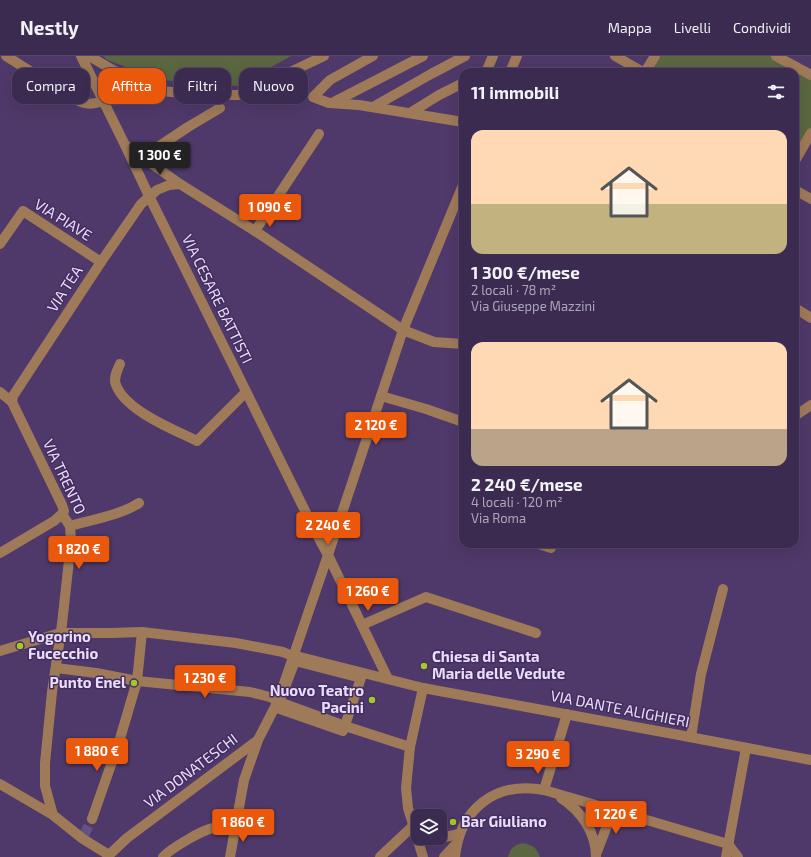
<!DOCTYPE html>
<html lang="it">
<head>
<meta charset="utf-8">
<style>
	:root { --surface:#3b2b50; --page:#423357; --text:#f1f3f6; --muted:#aca7b7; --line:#544767; --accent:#ea580c }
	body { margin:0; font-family:"Exo 2",sans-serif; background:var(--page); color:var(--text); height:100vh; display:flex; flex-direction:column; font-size:15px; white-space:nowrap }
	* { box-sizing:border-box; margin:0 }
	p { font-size:13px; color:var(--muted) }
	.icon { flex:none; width:22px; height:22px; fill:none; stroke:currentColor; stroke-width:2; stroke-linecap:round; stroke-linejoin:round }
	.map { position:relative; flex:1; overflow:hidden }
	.side { position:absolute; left:459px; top:12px; width:340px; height:480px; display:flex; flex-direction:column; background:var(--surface); border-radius:12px; box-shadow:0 4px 16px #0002,0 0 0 1px var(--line) }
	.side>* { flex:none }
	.banner { position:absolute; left:12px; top:12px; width:380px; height:36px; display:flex; gap:8px }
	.controls { position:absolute; left:411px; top:753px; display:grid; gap:8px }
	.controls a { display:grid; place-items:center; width:36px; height:36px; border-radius:8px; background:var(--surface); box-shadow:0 4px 16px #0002,0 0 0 1px var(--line); font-size:20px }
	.price { position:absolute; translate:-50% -34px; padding:0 9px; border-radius:4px; background:var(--accent); color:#fff; font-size:13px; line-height:26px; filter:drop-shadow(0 1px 2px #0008) }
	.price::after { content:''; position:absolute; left:50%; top:24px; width:12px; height:9px; margin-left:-6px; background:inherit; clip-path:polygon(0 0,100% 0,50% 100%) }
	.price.on { background:#222; color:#fff }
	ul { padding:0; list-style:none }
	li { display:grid; align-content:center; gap:8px; height:212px; padding:0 12px }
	li span { display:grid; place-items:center; height:124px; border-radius:12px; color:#555 }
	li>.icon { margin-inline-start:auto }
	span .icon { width:72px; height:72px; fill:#fffc; stroke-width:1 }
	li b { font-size:17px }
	h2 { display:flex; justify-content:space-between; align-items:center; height:48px; padding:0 12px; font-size:17px }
	.pill { padding:0 14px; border-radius:12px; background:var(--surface); box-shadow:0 4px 16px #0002,0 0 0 1px var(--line); font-size:14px; line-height:36px }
	.pill.on { background:var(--accent); color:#fff }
	header { display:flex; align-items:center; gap:24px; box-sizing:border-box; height:56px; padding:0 20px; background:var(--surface); border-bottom:1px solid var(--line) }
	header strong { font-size:19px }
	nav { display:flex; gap:22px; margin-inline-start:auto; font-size:14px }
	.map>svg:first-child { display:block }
	.green { fill:#5a6740 }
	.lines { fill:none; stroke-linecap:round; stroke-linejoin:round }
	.minor-tunnel { stroke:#665280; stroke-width:10; stroke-dasharray:10 5; stroke-linecap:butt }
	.minor { stroke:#9f7a59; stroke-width:10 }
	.poi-dot { fill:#a1c929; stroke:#442e5f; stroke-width:1.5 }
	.labels { text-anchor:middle; stroke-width:3; stroke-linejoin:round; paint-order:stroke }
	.street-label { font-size:15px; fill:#e9ddfb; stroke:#442e5f }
	.poi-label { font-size:15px; font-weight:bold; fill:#e9ddfb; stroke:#442e5f; text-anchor:start }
</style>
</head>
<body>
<header>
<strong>Nestly</strong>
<nav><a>Mappa</a><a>Livelli</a><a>Condividi</a></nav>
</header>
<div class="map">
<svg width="811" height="801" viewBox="0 0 811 801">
	<rect width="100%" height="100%" fill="#4f396a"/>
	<g class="green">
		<path d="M103 0H291L237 30 161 24 107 4Z"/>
		<path d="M660 0H777L811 19V77L795 105V16H651Z"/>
		<path d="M523 787C533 789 536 791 540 801H508C510 792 514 789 523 787Z"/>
	</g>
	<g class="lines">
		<path class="minor-tunnel" d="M84 779 92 763"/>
		<g class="minor">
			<path d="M6 0 73 42C86 49 89 49 104 45"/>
			<path d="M81 0 125 89 149 140 234 311 315 475 328 499 388 623"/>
			<path d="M89 0 113 14 156 32"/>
			<path d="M373 0 330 24 313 41 329 47 359 49 463 66"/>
			<path d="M615 0 643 16"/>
			<path d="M776 0 811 19"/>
			<path d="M486 16 493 0"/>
			<path d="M510 16 517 0"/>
			<path d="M645 16 655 0"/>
			<path d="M98 33 161 35 204 39H238L261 30 324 0"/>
			<path d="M332 47 423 0"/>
			<path d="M373 51 431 18 465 0"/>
			<path d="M410 57 439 39 463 27"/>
			<path d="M125 89 180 128 255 175 403 274 434 286 463 288"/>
			<path d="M146 103 158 91 188 71 220 52"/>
			<path d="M795 105 811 77"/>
			<path d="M795 134 811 143"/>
			<path d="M255 175 319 78"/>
			<path d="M0 188 23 155 101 206"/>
			<path d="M795 252 811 262"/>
			<path d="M120 308C117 315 113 322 116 329 126 355 173 373 197 385L246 336"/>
			<path d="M0 336 12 346 62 449 64 455 62 458 70 470 71 486 62 568 52 636 45 707V730L53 759"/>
			<path d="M381 340 426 353 463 366"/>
			<path d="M12 346 13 340 101 206 141 148 157 134 169 129 180 128"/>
			<path d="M795 360 811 349"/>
			<path d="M70 470C91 464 121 459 139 447"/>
			<path d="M539 488 551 492 552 488"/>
			<path d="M0 497 54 465 62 458"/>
			<path d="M362 569 426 541 536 577"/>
			<path d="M0 595 60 577H111L142 576 236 587 283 596 292 600 300 601 423 632 679 679 811 704"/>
			<path d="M295 605 361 622 343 675 277 652Z"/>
			<path d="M56 612 96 617 137 625 250 636 270 641 279 646 345 670 410 691"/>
			<path d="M691 681 701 618 723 533"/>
			<path d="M0 728 53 759 83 783 109 799"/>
			<path d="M544 734 567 658"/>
			<path d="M561 742C581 755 596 776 596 801"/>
			<path d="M92 763 119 686 137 625 142 576"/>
			<path d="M440 782 459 778"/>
			<path d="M418 786 439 782"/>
			<path d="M728 788 738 801"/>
			<path d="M597 796 613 754"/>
			<path d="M109 799 127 782 258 684 278 645 328 499 403 274 463 129"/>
			<path d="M163 801C170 793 202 774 213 772 220 770 228 770 235 770"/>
			<path d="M230 801 244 724 258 684"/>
			<path d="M380 801 413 770"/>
			<path d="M423 801 408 752 406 732 410 691 423 632"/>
			<path d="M444 801 456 788"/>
			<path d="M455 801C460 752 496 725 544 734L613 754 728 788"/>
			<path d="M726 801 746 692"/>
		</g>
	</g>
	<g class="poi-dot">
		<circle cx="20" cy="590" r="4"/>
		<circle cx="424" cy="610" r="4"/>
		<circle cx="134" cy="627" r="4"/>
		<circle cx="372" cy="644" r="4"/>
		<circle cx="453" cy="766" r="4"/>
	</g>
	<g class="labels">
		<g class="street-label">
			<text transform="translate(63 164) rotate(32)" y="5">VIA PIAVE</text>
			<text transform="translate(65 233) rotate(-57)" y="5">VIA TEA</text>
			<text transform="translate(217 243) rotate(64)" y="5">VIA CESARE BATTISTI</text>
			<text transform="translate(64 421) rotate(65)" y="5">VIA TRENTO</text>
			<text transform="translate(620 653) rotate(11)" y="5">VIA DANTE ALIGHIERI</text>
			<text transform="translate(191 715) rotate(-37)" y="5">VIA DONATESCHI</text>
		</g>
		<g class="poi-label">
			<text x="28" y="586">Yogorino<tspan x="28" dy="17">Fucecchio</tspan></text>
			<text x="432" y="606">Chiesa di Santa<tspan x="432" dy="17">Maria delle Vedute</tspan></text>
			<text x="126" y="632" text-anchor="end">Punto Enel</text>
			<text x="364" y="640" text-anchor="end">Nuovo Teatro<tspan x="364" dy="17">Pacini</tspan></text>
			<text x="461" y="771">Bar Giuliano</text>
		</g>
	</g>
</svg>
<div class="controls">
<a><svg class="icon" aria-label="layers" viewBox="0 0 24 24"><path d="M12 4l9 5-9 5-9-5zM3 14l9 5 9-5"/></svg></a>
</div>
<b class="price on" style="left:160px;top:120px">1 300 €</b>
<b class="price" style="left:270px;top:172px">1 090 €</b>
<b class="price" style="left:376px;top:390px">2 120 €</b>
<b class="price" style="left:328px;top:490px">2 240 €</b>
<b class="price" style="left:79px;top:514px">1 820 €</b>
<b class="price" style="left:368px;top:556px">1 260 €</b>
<b class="price" style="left:205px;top:643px">1 230 €</b>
<b class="price" style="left:97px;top:716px">1 880 €</b>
<b class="price" style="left:538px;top:719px">3 290 €</b>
<b class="price" style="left:616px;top:779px">1 220 €</b>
<b class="price" style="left:243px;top:787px">1 860 €</b>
<div class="banner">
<a class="pill">Compra</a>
<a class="pill on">Affitta</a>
<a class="pill">Filtri</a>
<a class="pill">Nuovo</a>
</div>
<section class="side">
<h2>11 immobili<svg class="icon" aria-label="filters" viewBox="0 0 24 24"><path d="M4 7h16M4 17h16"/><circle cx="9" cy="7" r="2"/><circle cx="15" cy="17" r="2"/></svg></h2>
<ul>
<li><span style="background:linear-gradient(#ffd9b3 60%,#c2b280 0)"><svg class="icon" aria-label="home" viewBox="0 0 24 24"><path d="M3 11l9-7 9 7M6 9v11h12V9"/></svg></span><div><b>1 300 €/mese</b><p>2 locali · 78 m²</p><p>Via Giuseppe Mazzini</p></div></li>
<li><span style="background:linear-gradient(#ffd9b3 70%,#b9a48a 0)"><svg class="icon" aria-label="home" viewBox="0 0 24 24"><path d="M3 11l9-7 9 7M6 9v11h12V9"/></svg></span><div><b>2 240 €/mese</b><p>4 locali · 120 m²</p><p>Via Roma</p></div></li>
</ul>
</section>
</div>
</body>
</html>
